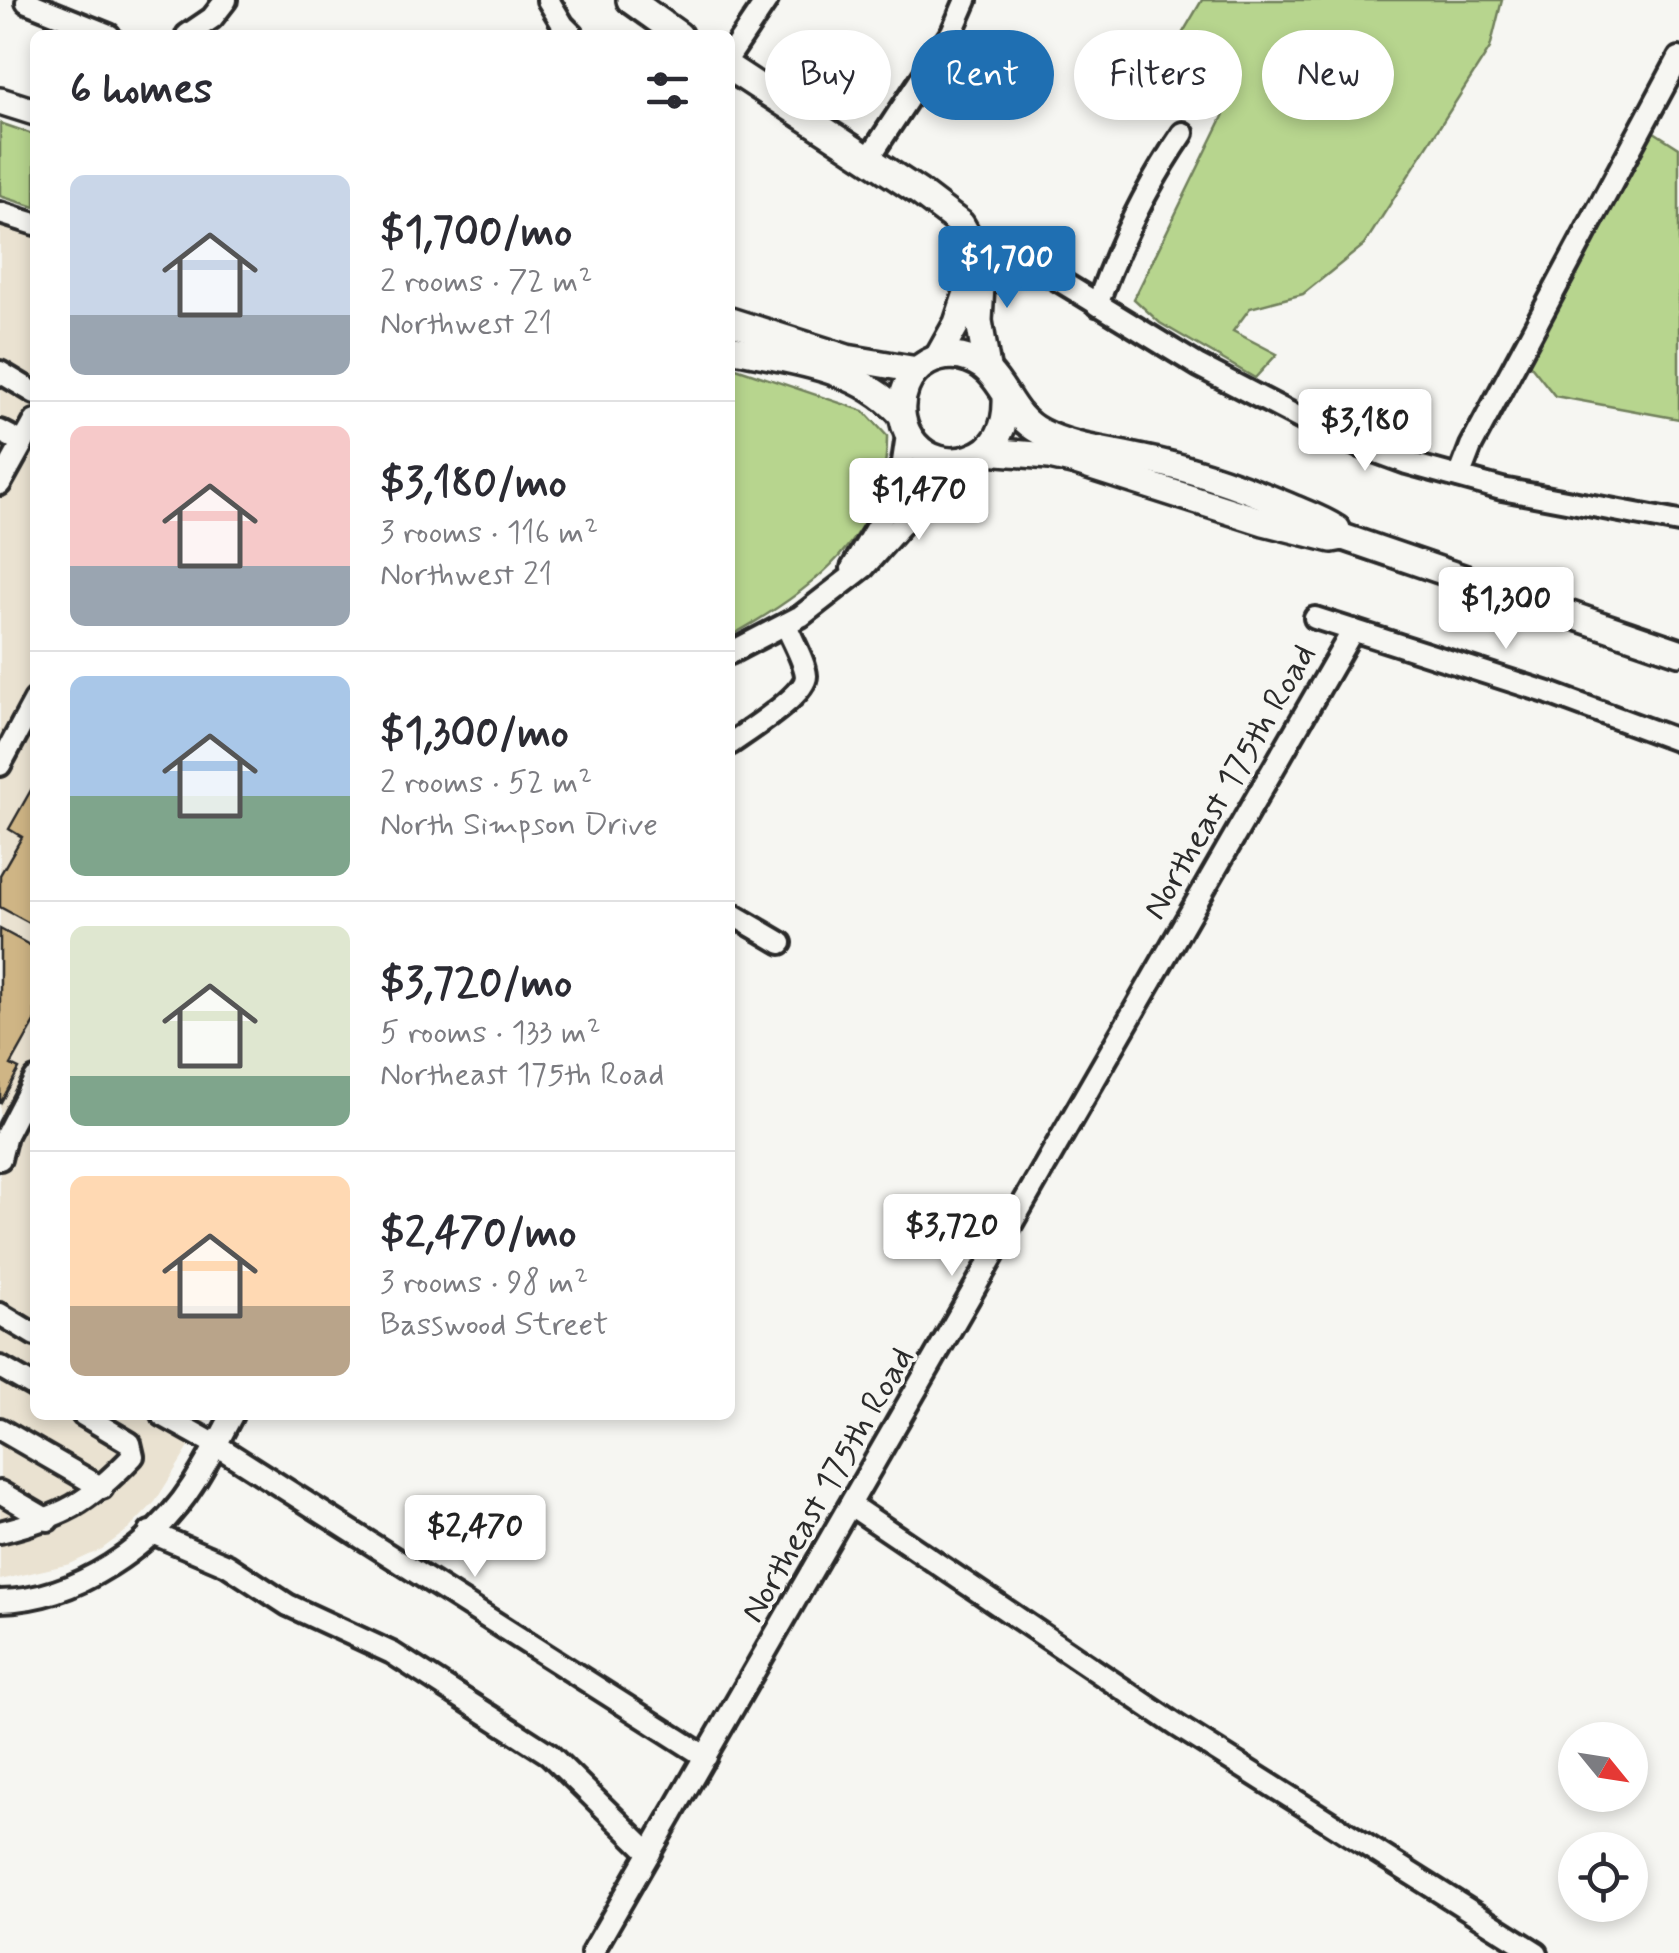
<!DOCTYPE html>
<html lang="en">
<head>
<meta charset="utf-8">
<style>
	:root { --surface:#fff; --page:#f2f2f3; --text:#2b2b33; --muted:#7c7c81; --line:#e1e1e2; --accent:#1f6fb2 }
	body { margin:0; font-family:Mynerve,sans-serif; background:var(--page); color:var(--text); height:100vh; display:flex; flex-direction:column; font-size:38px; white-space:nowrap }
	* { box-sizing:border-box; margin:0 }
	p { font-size:32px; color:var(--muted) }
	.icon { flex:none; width:55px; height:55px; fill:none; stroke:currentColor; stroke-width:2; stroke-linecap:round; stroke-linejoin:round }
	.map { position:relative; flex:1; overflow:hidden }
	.details { position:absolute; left:30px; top:30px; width:705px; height:1390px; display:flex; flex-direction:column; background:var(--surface); border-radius:15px; box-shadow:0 5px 15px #0003 }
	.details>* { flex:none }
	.banner { position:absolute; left:765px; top:30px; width:762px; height:90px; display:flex; gap:20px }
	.needle { width:65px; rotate:120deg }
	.fabs { position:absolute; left:1558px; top:1722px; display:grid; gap:20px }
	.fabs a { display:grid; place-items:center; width:90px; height:90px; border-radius:50%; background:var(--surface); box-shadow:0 5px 15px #0003; font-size:50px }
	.price { position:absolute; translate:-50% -85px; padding:0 22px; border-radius:10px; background:#fff; color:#222; font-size:32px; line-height:65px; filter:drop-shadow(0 2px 5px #0008) }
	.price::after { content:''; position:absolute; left:50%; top:60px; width:30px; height:22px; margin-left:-15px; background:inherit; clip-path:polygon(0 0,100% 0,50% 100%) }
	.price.selected { background:var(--accent); color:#fff }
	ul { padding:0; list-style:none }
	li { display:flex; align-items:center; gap:30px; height:250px; padding:0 40px }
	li+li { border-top:2px solid var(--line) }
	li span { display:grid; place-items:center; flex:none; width:280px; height:200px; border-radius:15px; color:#555 }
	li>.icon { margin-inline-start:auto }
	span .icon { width:120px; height:120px; fill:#fffc; stroke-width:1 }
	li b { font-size:42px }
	h2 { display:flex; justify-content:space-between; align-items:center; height:120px; padding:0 40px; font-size:42px }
	.chip { padding:0 35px; border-radius:45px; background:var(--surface); box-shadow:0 5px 15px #0003; font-size:35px; line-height:90px }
	.chip.selected { background:var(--accent); color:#fff }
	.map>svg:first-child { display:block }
	.built { fill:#eae2d1 }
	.green { fill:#b7d58e; stroke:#71805c; stroke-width:2.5 }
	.building { fill:#cfb585; stroke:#2b2b2b; stroke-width:2.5 }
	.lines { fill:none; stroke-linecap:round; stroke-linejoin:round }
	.minor-casing { stroke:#2b2b2b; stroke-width:28 }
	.major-casing { stroke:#2b2b2b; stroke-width:32 }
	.minor { stroke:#f6f6f2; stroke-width:20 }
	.major { stroke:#f6f6f2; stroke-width:25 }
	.labels { text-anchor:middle; stroke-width:8; stroke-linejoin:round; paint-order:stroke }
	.street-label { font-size:35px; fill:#2b2b2b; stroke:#f6f6f2 }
</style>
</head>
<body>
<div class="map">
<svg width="1679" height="1953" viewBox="0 0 1679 1953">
	<rect width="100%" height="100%" fill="#f6f6f2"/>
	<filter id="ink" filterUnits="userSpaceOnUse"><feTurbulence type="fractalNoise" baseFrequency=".01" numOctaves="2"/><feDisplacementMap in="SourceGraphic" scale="20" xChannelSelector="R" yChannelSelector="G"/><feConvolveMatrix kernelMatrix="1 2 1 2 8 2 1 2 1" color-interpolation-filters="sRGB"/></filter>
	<g filter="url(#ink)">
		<path class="built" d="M0 226 35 238V1415H209L155 1502 129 1529 102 1549 70 1564 0 1580Z"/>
		<g class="green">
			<path d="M1202 0H1502L1490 48 1364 245 1303 294 1250 308 1233 331 1277 354 1255 378 1160 323 1134 299 1229 104 1165 63Z"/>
			<path d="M0 123 35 135V207L0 196Z"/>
			<path d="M1654 132 1679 148V419L1555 396 1524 357Z"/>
			<path d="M730 366 864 411 887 436C888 535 809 593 730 636Z"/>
		</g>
		<g class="building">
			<path d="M35 783V926L0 907V875L22 837 9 829Z"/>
			<path d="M0 929 35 948V1022L11 1065 19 1069 0 1104Z"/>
		</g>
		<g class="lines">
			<g class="minor-casing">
				<g id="minor">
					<path d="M548 0 563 25 573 35"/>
					<path d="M27 2 109 35"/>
					<path d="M187 35 212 18 226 0"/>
					<path d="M730 55 767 0"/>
					<path d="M869 158 952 32 966 0"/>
					<path d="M0 213 35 224"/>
					<path d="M977 252 1012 254 1024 259 1199 366 1336 437 1407 463 1502 489 1679 522"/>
					<path d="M1097 305C1119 243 1146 187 1183 133"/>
					<path d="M0 372 35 393"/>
					<path d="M0 431 23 443"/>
					<path d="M1459 477 1471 446 1679 58"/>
					<path d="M0 484 35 421"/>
					<path d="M852 568 890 504 903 462 907 435"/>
					<path d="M1315 618 1549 693 1679 741"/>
					<path d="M730 653 801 616 864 567 903 523 935 476 952 462"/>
					<path d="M730 744C745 733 806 695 806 676 805 661 791 639 786 624"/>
					<path d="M0 765 35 700"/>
					<path d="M730 913 781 943"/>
					<path d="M0 1159 6 1135 35 1079"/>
					<path d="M0 1314 35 1335"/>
					<path d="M0 1367 35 1387"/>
					<path d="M162 1415 216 1445 706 1757"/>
					<path d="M0 1429 102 1488"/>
					<path d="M0 1492 48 1520"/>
					<path d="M852 1506 1176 1725 1537 1953"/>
					<path d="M0 1532C64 1516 87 1504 133 1456L130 1443 83 1415"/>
					<path d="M150 1532 227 1565 288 1605 392 1653 549 1754 650 1853"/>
					<path d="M0 1601C76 1600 154 1546 194 1483 208 1461 220 1438 232 1415"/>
					<path d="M592 1953 1353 630"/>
				</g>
			</g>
			<g class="major-casing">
				<g id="major">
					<path d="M630 0 679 35"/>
					<path d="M730 68 919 192 961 224 977 252 976 273 981 285 979 321 987 367"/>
					<path d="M0 101 35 112"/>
					<path d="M730 321 847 358 917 370"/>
					<path d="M730 348C790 361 856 366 900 413"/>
					<path d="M938 357 957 323 971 281"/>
					<path d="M1006 398C1007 425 997 450 970 458 926 473 889 429 906 387 915 365 937 353 961 357 1005 366 1003 413 1041 432 1072 448 1110 451 1144 459 1195 469 1241 486 1288 506 1304 513 1322 519 1337 529"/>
					<path d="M986 451 1049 456 1076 462 1264 522 1332 539 1343 537 1679 652"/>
				</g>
			</g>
			<use href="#minor" class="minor"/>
			<use href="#major" class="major"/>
		</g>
	</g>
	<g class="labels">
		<g class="street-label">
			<text transform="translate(1228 781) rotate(-60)" y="12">Northeast 175th Road</text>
			<text transform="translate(826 1484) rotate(-60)" y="12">Northeast 175th Road</text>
		</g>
	</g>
</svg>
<div class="fabs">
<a><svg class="needle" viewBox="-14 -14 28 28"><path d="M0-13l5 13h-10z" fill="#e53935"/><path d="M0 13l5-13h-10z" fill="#7c7c81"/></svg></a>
<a><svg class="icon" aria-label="locate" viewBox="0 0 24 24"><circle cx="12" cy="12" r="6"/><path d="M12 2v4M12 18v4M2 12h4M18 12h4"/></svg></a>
</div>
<b class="price selected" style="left:1007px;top:311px">$1,700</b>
<b class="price" style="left:1365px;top:474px">$3,180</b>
<b class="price" style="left:919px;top:543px">$1,470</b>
<b class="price" style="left:1506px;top:652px">$1,300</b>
<b class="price" style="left:952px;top:1279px">$3,720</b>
<b class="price" style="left:475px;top:1580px">$2,470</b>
<div class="banner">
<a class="chip">Buy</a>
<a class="chip selected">Rent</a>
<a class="chip">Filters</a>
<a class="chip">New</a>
</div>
<section class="details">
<h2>6 homes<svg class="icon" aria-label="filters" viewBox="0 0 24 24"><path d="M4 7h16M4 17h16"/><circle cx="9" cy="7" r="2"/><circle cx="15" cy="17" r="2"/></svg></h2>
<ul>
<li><span style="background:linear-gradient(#c9d6e8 70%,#9aa5b1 0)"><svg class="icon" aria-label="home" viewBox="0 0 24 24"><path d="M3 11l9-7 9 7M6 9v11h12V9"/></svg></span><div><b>$1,700/mo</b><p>2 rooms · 72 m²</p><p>Northwest 21</p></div></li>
<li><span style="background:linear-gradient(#f6c9c9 70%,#9aa5b1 0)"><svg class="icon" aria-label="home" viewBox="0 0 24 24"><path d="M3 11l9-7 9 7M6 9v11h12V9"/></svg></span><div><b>$3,180/mo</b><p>3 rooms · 116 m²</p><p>Northwest 21</p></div></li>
<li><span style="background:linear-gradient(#a9c7e8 60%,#7fa58c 0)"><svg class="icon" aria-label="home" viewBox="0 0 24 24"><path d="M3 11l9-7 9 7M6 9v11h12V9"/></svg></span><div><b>$1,300/mo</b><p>2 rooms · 52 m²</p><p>North Simpson Drive</p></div></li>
<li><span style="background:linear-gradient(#dfe7d0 75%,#7fa58c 0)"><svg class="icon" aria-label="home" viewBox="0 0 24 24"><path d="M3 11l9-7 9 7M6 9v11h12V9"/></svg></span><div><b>$3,720/mo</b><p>5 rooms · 133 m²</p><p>Northeast 175th Road</p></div></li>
<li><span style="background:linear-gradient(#ffd9b3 65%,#b9a48a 0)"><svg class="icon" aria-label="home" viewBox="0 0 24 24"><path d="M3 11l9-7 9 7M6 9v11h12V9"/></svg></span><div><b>$2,470/mo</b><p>3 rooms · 98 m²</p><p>Basswood Street</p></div></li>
</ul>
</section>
</div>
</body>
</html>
